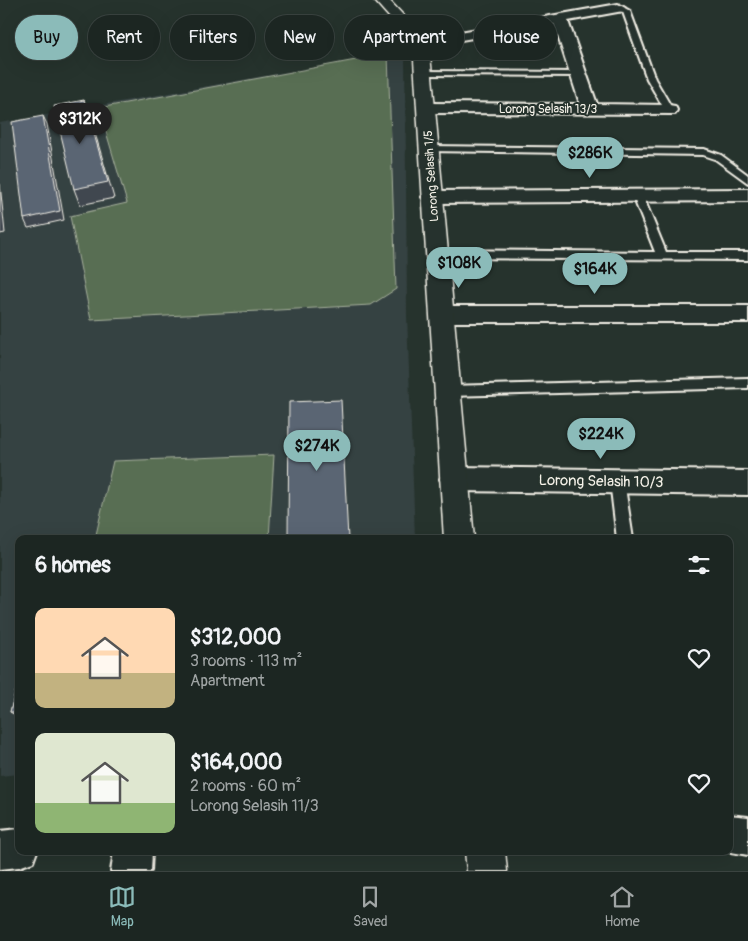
<!DOCTYPE html>
<html lang="en">
<head>
<meta charset="utf-8">
<style>
	:root { --surface:#1c2622; --page:#29322f; --text:#f1f3f6; --muted:#a0a5a5; --line:#3a4340; --accent:#8bbbb9 }
	body { margin:0; font-family:Pangolin,sans-serif; background:var(--page); color:var(--text); height:100vh; display:flex; flex-direction:column; font-size:19px; white-space:nowrap }
	* { box-sizing:border-box; margin:0 }
	p { font-size:16px; color:var(--muted) }
	.icon { flex:none; width:28px; height:28px; fill:none; stroke:currentColor; stroke-width:2; stroke-linecap:round; stroke-linejoin:round }
	.map { position:relative; flex:1; overflow:hidden }
	.panel { position:absolute; left:15px; top:535px; width:718px; height:320px; display:flex; flex-direction:column; background:var(--surface); border-radius:10px; box-shadow:0 5px 20px #0002,0 0 0 1px var(--line) }
	.panel>* { flex:none }
	.hud { position:absolute; left:15px; top:15px; width:719px; height:45px; display:flex; gap:10px }
	.price { position:absolute; translate:-50% -42px; padding:0 11px; border-radius:18px; background:var(--accent); color:#111; font-size:16px; line-height:32px; filter:drop-shadow(0 1px 2px #0008) }
	.price::after { content:''; position:absolute; left:50%; top:30px; width:15px; height:11px; margin-left:-8px; background:inherit; clip-path:polygon(0 0,100% 0,50% 100%) }
	.price.active { background:#222; color:#fff }
	ul { padding:0; list-style:none }
	li { display:flex; align-items:center; gap:15px; height:125px; padding:0 20px }
	li span { display:grid; place-items:center; flex:none; width:140px; height:100px; border-radius:10px; color:#555 }
	li>.icon { margin-inline-start:auto }
	span .icon { width:60px; height:60px; fill:#fffc; stroke-width:1 }
	li b { font-size:21px }
	h2 { display:flex; justify-content:space-between; align-items:center; height:60px; padding:0 20px; font-size:21px }
	.chip { padding:0 18px; border-radius:22px; background:var(--surface); box-shadow:0 5px 20px #0002,0 0 0 1px var(--line); font-size:18px; line-height:45px }
	.chip.active { background:var(--accent); color:#111 }
	.dock { display:flex; justify-content:space-around; align-items:center; height:70px; border-top:1px solid var(--line); background:var(--surface); font-size:14px; color:var(--muted) }
	.dock a { display:grid; justify-items:center; gap:2px }
	.dock .active { color:var(--accent) }
	.map>svg:first-child { display:block }
	.built { fill:#364242 }
	.green { fill:#596e52; stroke:#a6b09d }
	.lines { fill:none; stroke-linecap:round; stroke-linejoin:round }
	.lane-casing { stroke:#f4f1e8; stroke-width:4 }
	.street-casing { stroke:#f4f1e8; stroke-width:4 }
	.secondary-casing { stroke:#f4f1e8; stroke-width:3 }
	.lane { fill:#26332d; fill-rule:evenodd }
	.street { fill:#26332d; fill-rule:evenodd }
	.secondary { fill:#26332d; fill-rule:evenodd }
	.wall { fill:#4d5763; stroke:#f4f1e8 }
	.shaded-wall { fill:#3f4750; stroke:#f4f1e8 }
	.building { fill:#5a6573; stroke:#f4f1e8 }
	.labels { text-anchor:middle; stroke-width:4; stroke-linejoin:round; paint-order:stroke }
	.far-street-label { font-size:12px; fill:#f4f1e8; stroke:#26332d }
	.street-label { font-size:15px; fill:#f4f1e8; stroke:#26332d }
</style>
</head>
<body>
<div class="map">
<svg width="748" height="871" viewBox="0 0 748 871">
	<rect width="100%" height="100%" fill="#26332d"/>
	<filter id="ink" filterUnits="userSpaceOnUse"><feTurbulence type="fractalNoise" baseFrequency=".02" numOctaves="2"/><feDisplacementMap in="SourceGraphic" scale="10" xChannelSelector="R" yChannelSelector="G"/><feConvolveMatrix kernelMatrix="1 2 1 2 8 2 1 2 1" color-interpolation-filters="sRGB"/></filter>
	<g filter="url(#ink)">
		<path class="built" d="M405 51 407 315 415 539H19V774L0 776V123Z"/>
		<g class="green">
			<path d="M388 54 396 289 371 305 91 320 70 216 127 203 99 108Z"/>
			<path d="M274 455 269 539H95L113 461Z"/>
		</g>
		<g class="lines">
			<g class="lane-casing">
				<g id="lane">
					<path d="M615 6H621L630 11 655 79 673 110 672 112H666L647 79 623 12 615 10Z"/>
					<path d="M420 71 579 72 583 74 579 76 423 75H420Z"/>
					<path d="M429 146 704 149 721 155 748 175V183L715 159 703 155 426 151V147Z"/>
					<path d="M638 193 643 196 666 252H748V260L437 258 432 254 437 250 655 252 633 196Z"/>
					<path d="M748 378V388L447 396 442 395 440 391 442 387 447 386Z"/>
					<path d="M617 475 622 477 624 481 633 539H617L610 481 612 477Z"/>
				</g>
			</g>
			<g class="street-casing">
				<g id="street">
					<path d="M618 4 625 8 623 11 568 21 597 104 669 105 675 106 677 110 675 114 426 113 420 112 418 108 420 104 426 103 580 104 554 24 421 47 416 46 414 43 416 40 421 39Z"/>
					<path d="M748 189V201L432 203 425 201 422 197 425 193 432 191Z"/>
					<path d="M442 306H748V322H442L434 320 431 314 434 308Z"/>
					<path d="M454 467 748 471V495L454 491 444 487 440 479 444 471Z"/>
					<path d="M729 815 748 817V855L725 851H729Z"/>
					<path d="M19 829V851H37L33 862 19 867 0 869V831Z"/>
					<path d="M114 851H152L151 871H111Z"/>
				</g>
			</g>
			<g class="secondary-casing">
				<g id="secondary">
					<path d="M374 0H389L429 43 474 539H444L413 44Z"/>
					<path d="M465 851H505L507 871H467Z"/>
				</g>
			</g>
			<use href="#lane" class="lane"/>
			<use href="#street" class="street"/>
			<use href="#secondary" class="secondary"/>
		</g>
		<path class="wall" d="M19 678V717L10 712Z"/>
		<g class="shaded-wall">
			<path d="M84 100 90 116 114 198 80 205 74 189Z"/>
			<path d="M43 116 47 124 64 220 28 228 24 219Z"/>
			<path d="M0 184 5 233 0 234Z"/>
		</g>
		<g class="building">
			<path d="M84 100 108 182 74 189 54 106Z"/>
			<path d="M43 116 60 211 24 219 12 122Z"/>
			<path d="M341 400 348 539H288L289 402Z"/>
			<path d="M19 678V712H10Z"/>
		</g>
	</g>
	<g class="labels">
		<g class="far-street-label">
			<text x="548" y="113">Lorong Selasih 13/3</text>
			<text transform="translate(431 176) rotate(-94)" y="4">Lorong Selasih 1/5</text>
		</g>
		<g class="street-label">
			<text transform="translate(601 481) rotate(1)" y="5">Lorong Selasih 10/3</text>
		</g>
	</g>
</svg>
<b class="price active" style="left:80px;top:145px">$312K</b>
<b class="price" style="left:590px;top:179px">$286K</b>
<b class="price" style="left:459px;top:289px">$108K</b>
<b class="price" style="left:595px;top:295px">$164K</b>
<b class="price" style="left:601px;top:460px">$224K</b>
<b class="price" style="left:317px;top:472px">$274K</b>
<div class="hud">
<a class="chip active">Buy</a>
<a class="chip">Rent</a>
<a class="chip">Filters</a>
<a class="chip">New</a>
<a class="chip">Apartment</a>
<a class="chip">House</a>
</div>
<section class="panel">
<h2>6 homes<svg class="icon" aria-label="filters" viewBox="0 0 24 24"><path d="M4 7h16M4 17h16"/><circle cx="9" cy="7" r="2"/><circle cx="15" cy="17" r="2"/></svg></h2>
<ul>
<li><span style="background:linear-gradient(#ffd9b3 65%,#c2b280 0)"><svg class="icon" aria-label="home" viewBox="0 0 24 24"><path d="M3 11l9-7 9 7M6 9v11h12V9"/></svg></span><div><b>$312,000</b><p>3 rooms · 113 m²</p><p>Apartment</p></div><svg class="icon" aria-label="heart" viewBox="0 0 24 24"><path d="M12 20l-8-8c-3-5 5-10 8-4 3-6 11-1 8 4z"/></svg></li>
<li><span style="background:linear-gradient(#dfe7d0 70%,#8fb573 0)"><svg class="icon" aria-label="home" viewBox="0 0 24 24"><path d="M3 11l9-7 9 7M6 9v11h12V9"/></svg></span><div><b>$164,000</b><p>2 rooms · 60 m²</p><p>Lorong Selasih 11/3</p></div><svg class="icon" aria-label="heart" viewBox="0 0 24 24"><path d="M12 20l-8-8c-3-5 5-10 8-4 3-6 11-1 8 4z"/></svg></li>
</ul>
</section>
</div>
<nav class="dock">
<a class="active"><svg class="icon" aria-label="map" viewBox="0 0 24 24"><path d="M3 6l6-2 6 2 6-2v14l-6 2-6-2-6 2zM9 4v14M15 6v14"/></svg>Map</a>
<a><svg class="icon" aria-label="saved" viewBox="0 0 24 24"><path d="M7 4h10v16l-5-4-5 4z"/></svg>Saved</a>
<a><svg class="icon" aria-label="home" viewBox="0 0 24 24"><path d="M3 11l9-7 9 7M6 9v11h12V9"/></svg>Home</a>
</nav>
</body>
</html>
